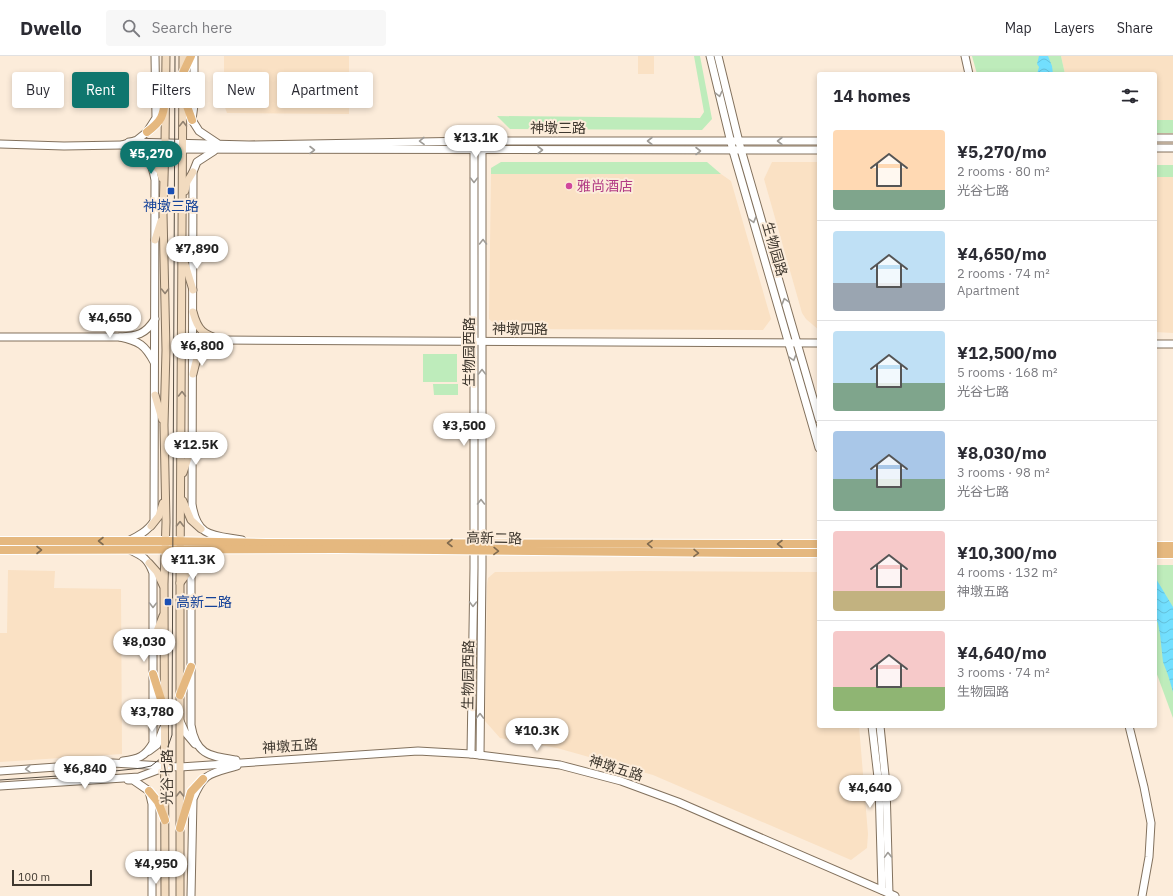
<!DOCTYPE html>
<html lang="en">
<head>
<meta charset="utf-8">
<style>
	:root { --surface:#fff; --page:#f7f7f7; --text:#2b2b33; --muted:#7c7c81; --line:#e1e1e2; --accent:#0f766e }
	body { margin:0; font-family:"IBM Plex Sans","Noto Sans SC",sans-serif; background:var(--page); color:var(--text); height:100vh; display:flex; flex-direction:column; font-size:15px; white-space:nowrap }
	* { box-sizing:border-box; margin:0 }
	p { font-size:13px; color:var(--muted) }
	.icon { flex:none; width:22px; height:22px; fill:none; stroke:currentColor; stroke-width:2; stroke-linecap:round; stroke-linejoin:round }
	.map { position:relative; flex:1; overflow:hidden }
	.sheet { position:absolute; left:817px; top:16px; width:340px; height:656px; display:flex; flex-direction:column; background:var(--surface); border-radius:4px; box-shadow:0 2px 6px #0003 }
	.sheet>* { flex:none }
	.top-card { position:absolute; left:12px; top:16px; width:380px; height:36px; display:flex; gap:8px }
	.scale { position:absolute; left:12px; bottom:10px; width:80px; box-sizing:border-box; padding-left:4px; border:2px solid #3f382f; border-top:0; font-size:11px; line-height:14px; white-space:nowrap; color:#3f382f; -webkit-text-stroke:3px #fcecda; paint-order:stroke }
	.price { position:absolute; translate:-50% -34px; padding:0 9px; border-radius:14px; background:#fff; color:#222; font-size:13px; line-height:26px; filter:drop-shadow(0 1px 2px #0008) }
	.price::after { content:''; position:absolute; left:50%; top:24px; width:12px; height:9px; margin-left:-6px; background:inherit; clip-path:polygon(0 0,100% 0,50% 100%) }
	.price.current { background:var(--accent); color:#fff }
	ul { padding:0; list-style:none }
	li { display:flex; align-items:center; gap:12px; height:100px; padding:0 16px }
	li+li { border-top:1px solid var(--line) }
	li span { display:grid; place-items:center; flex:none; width:112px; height:80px; border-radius:4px; color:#555 }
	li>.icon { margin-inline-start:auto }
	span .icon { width:48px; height:48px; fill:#fffc; stroke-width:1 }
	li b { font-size:17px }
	h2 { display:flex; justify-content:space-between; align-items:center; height:48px; padding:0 16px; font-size:17px }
	.pill { padding:0 14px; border-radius:4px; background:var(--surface); box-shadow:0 2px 6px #0003; font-size:14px; line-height:36px }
	.pill.current { background:var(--accent); color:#fff }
	header { display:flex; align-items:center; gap:24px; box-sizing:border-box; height:56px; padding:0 20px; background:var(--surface); border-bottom:1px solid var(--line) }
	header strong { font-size:19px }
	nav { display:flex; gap:22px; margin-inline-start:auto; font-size:14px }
	.search { width:280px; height:36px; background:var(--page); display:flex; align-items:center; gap:10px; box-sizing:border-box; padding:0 14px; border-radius:4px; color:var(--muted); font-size:15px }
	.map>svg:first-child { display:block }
	.built { fill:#fae1c4 }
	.green { fill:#beecbb }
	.water { fill:url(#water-waves) }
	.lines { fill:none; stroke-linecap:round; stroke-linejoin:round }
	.tertiary-casing { stroke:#82715d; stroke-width:9 }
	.secondary-casing { stroke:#82715d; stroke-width:9 }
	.primary-casing { stroke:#fff; stroke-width:10 }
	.tertiary { stroke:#fff; stroke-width:7 }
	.secondary { stroke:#f2dbbf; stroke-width:7 }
	.primary { stroke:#e5b87f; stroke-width:8 }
	.tram { stroke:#564e44; stroke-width:1 }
	.oneway { stroke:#9f9c97 }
	.oneway2 { stroke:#908170 }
	.oneway3 { stroke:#816b4f }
	.hotel-dot { fill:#d1479c; stroke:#fcecda; stroke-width:1.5 }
	.transit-dot { fill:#1a4fb4; stroke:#fcecda; stroke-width:1.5 }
	.labels { text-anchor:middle; stroke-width:4; stroke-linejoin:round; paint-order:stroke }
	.street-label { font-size:14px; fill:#3f382f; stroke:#fcecda }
	.hotel-label { font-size:14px; fill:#b23c85; stroke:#fcecda; text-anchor:start }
	.transit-label { font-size:14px; fill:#164399; stroke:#fcecda }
</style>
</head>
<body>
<header>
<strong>Dwello</strong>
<div class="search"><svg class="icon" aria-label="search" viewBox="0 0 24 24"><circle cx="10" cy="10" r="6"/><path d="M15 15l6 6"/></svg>Search here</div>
<nav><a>Map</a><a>Layers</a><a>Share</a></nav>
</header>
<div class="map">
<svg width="1173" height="840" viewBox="0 0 1173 840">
	<defs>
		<pattern id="water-waves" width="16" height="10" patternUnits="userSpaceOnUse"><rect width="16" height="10" fill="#72dffe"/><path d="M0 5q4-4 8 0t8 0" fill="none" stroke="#64c0da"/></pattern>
	</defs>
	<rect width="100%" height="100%" fill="#fcecda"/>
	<g class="built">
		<path d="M224 0H349V58L227 57 224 49Z"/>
		<rect x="638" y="0" width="16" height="18"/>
		<path d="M1061 0H1173V64H1155V18H1065Z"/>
		<path d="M772 106H819V274L806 263 802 257 764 123Z"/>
		<path d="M491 118H721L731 125 771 263 763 274 500 273 489 263Z"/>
		<path d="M1155 121H1173V277L1155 276Z"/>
		<path d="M8 514 55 515 54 532 121 533 122 698 0 706V577H7Z"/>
		<path d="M640 515 819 516V670H859L868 778 867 792 851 804 653 719 557 692 500 682 485 665 487 529 488 522 495 516Z"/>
	</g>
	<g class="green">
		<path d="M694 0H700L712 63 702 74 510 73 497 60 700 62 704 56Z"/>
		<path d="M972 0H1061L1065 18H977Z"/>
		<rect x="1155" y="64" width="18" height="13"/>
		<path d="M501 106H707L721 118H491V112Z"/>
		<rect x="1155" y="109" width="18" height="12"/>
		<rect x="423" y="298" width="34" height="28"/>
		<path d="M433 328H458V339H434Z"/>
		<path d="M1155 509H1173V662L1155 613Z"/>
	</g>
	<g class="water">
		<path d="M1039 0H1048L1052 10 1053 18H1037L1039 11 1037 8Z"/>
		<path d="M1155 521 1173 551V636L1168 619 1163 606 1160 578 1158 567 1155 561Z"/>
	</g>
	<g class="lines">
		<g class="tertiary-casing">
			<g id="tertiary">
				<path d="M194 0V49L192 64 199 75 217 87"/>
				<path d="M710 0 733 95 819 392"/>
				<path d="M718 0 740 90 819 363"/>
				<path d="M965 0 969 18"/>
				<path d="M1155 82H1173"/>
				<path d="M129 86 249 89 474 85H819"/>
				<path d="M0 88 64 90 122 89"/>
				<path d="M1155 92H1173"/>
				<path d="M133 93 819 94"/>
				<path d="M214 95 197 106 193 116 192 448C197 482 213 479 242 484"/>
				<path d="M0 281H120"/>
				<path d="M221 284 819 287"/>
				<path d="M1155 288H1173"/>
				<path d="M154 306C145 289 139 285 120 281 137 280 145 279 155 263"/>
				<path d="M128 485C138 480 148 475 154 465L155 124C151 99 143 98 122 89L137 84 147 76 156 62 155 0"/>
				<path d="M218 496C200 498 193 504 191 522V669C196 699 209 700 236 704"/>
				<path d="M180 665 185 676 195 688"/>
				<path d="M872 670 879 730 882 834"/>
				<path d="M880 670 886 729 889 838"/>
				<path d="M1129 670 1144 731 1151 767 1149 801 1142 840"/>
				<path d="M149 695 157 689 163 673"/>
				<path d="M471 698 474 512V91"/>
				<path d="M480 699 482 512V91"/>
				<path d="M123 705C138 703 145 701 153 687V517C148 503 143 500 130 494"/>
				<path d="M0 715 113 707 180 711 418 695 471 698 560 709 621 725 678 746 895 840"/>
				<path d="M128 724H133L149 735 152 748V840"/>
				<path d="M0 730 139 721 163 712"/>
				<path d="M191 840 193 743C204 716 210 718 237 710"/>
			</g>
		</g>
		<g class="secondary-casing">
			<g id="secondary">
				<path d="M150 105 160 115 162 122"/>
				<path d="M185 135 187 126 193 116"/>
				<path d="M155 184 161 165"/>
				<path d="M185 208 193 234"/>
				<path d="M193 318C198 296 199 291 221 284 203 278 198 275 193 256"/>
				<path d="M155 339 162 363"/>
				<path d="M183 417 192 390"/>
				<path d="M183 445 191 464 201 473"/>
				<path d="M151 470 159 460 163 447"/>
				<path d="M149 507 157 516 163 529"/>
				<path d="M180 527 192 511"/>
				<path d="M153 585 163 560"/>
				<path d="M165 840 164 528 166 466 164 369 166 294 163 157 165 88 166 0"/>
				<path d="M180 840V527L183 0"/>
			</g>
		</g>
		<g class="primary-casing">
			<g id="primary">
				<path d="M183 17 191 0"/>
				<path d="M183 39 192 64"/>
				<path d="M147 76C164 63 163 59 166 39"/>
				<path d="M0 485H168L266 487 819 488"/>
				<path d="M1155 490H1173"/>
				<path d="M0 494 336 493 743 497H819"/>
				<path d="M1155 498H1173"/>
				<path d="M153 618 165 656"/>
				<path d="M180 639 191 611"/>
				<path d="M149 735 158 746 165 764"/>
				<path d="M180 772 191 736 203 723"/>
			</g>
		</g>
		<use href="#tertiary" class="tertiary"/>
		<use href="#secondary" class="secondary"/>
		<use href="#primary" class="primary"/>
		<path class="tram" d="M0 724 87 718 142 712 151 710 165 699 172 679 175 0"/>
	</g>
	<defs><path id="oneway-chevron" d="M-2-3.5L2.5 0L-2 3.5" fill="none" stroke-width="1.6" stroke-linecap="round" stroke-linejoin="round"/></defs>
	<g class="oneway">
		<use href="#oneway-chevron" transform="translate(719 38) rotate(76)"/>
		<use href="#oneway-chevron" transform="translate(422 85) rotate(179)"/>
		<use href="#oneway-chevron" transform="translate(650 85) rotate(-180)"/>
		<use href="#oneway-chevron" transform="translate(780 85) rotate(180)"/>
		<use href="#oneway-chevron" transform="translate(312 94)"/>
		<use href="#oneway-chevron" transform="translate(540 94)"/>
		<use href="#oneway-chevron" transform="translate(698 95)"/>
		<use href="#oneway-chevron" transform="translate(474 124) rotate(90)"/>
		<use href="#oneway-chevron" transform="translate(753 164) rotate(74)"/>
		<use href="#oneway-chevron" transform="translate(483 186) rotate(-90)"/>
		<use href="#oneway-chevron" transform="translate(785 245) rotate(-106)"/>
		<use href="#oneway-chevron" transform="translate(793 302) rotate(74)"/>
		<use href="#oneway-chevron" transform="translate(482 316) rotate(-90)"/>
		<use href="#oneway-chevron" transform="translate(481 446) rotate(-90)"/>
		<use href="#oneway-chevron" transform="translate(473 548) rotate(91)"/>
		<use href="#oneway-chevron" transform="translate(153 549) rotate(90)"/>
		<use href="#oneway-chevron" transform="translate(480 660) rotate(-89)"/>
		<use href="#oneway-chevron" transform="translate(28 713) rotate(176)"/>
		<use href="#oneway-chevron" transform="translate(888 799) rotate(-92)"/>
	</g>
	<g class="oneway2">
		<use href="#oneway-chevron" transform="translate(183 68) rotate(-89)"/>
		<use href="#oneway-chevron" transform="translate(165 235) rotate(89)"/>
		<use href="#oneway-chevron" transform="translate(182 338) rotate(-89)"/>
		<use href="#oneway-chevron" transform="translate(180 468) rotate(-89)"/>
		<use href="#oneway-chevron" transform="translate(180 738) rotate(-90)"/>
	</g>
	<g class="oneway3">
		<use href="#oneway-chevron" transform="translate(101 485) rotate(-180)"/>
		<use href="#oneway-chevron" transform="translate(450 487) rotate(180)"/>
		<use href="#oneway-chevron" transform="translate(650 488) rotate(-179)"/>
		<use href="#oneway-chevron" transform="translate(780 488) rotate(180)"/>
		<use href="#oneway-chevron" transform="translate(39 494)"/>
		<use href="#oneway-chevron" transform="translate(496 495) rotate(1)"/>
		<use href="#oneway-chevron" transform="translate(696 497) rotate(1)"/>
	</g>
	<circle class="hotel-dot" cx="569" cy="130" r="4"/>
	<g class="transit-dot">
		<rect x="167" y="131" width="8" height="8" rx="2"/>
		<rect x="164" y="542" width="8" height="8" rx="2"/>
	</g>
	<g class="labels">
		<g class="street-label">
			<text x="558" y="77">神墩三路</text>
			<text transform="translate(775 193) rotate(74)" y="5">生物园路</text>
			<text x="520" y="278">神墩四路</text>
			<text transform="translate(469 296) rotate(-90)" y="5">生物园西路</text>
			<text transform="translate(494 482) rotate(1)" y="5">高新二路</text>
			<text transform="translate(468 619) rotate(-89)" y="5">生物园西路</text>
			<text transform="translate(290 690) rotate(-4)" y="5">神墩五路</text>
			<text transform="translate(616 712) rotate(17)" y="5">神墩五路</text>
			<text transform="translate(167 721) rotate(-90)" y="5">光谷七路</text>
		</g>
		<g class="hotel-label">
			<text x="577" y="135">雅尚酒店</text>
		</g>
		<g class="transit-label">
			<text x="171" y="155">神墩三路</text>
			<text x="176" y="551" text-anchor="start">高新二路</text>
		</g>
	</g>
</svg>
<div class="scale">100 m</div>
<b class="price" style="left:476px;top:103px">¥13.1K</b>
<b class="price current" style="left:151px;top:119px">¥5,270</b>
<b class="price" style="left:197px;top:214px">¥7,890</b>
<b class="price" style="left:110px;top:283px">¥4,650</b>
<b class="price" style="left:202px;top:311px">¥6,800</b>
<b class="price" style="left:464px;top:391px">¥3,500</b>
<b class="price" style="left:196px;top:410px">¥12.5K</b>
<b class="price" style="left:193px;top:525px">¥11.3K</b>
<b class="price" style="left:144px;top:607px">¥8,030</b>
<b class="price" style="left:152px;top:677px">¥3,780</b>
<b class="price" style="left:537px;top:696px">¥10.3K</b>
<b class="price" style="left:85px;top:734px">¥6,840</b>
<b class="price" style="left:870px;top:753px">¥4,640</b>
<b class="price" style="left:156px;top:829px">¥4,950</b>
<div class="top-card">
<a class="pill">Buy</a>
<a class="pill current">Rent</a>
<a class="pill">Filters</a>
<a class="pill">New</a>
<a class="pill">Apartment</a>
</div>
<section class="sheet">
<h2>14 homes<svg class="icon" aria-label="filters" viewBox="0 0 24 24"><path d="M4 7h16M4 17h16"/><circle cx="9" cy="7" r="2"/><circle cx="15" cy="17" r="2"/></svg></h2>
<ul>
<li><span style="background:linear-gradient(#ffd9b3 75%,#7fa58c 0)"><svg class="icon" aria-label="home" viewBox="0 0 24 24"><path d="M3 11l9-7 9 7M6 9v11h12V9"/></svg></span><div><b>¥5,270/mo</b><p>2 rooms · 80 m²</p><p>光谷七路</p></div></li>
<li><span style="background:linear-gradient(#bfe0f5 65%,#9aa5b1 0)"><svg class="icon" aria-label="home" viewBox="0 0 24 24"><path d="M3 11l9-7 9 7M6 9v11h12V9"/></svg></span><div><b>¥4,650/mo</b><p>2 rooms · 74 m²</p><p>Apartment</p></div></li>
<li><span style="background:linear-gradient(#bfe0f5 65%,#7fa58c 0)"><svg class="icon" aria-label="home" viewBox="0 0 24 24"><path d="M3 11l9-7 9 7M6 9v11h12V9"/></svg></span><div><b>¥12,500/mo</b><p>5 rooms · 168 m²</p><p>光谷七路</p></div></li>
<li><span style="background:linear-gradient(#a9c7e8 60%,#7fa58c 0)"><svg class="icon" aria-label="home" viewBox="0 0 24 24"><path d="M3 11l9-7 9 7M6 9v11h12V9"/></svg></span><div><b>¥8,030/mo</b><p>3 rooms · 98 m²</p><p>光谷七路</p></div></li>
<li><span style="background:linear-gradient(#f6c9c9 75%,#c2b280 0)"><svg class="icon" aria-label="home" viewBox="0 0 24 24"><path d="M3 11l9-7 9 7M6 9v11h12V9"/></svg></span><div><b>¥10,300/mo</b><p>4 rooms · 132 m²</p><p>神墩五路</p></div></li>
<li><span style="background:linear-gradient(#f6c9c9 70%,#8fb573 0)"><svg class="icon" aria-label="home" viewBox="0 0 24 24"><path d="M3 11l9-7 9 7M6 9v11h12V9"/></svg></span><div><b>¥4,640/mo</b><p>3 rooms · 74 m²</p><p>生物园路</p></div></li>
</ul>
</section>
</div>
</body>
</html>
